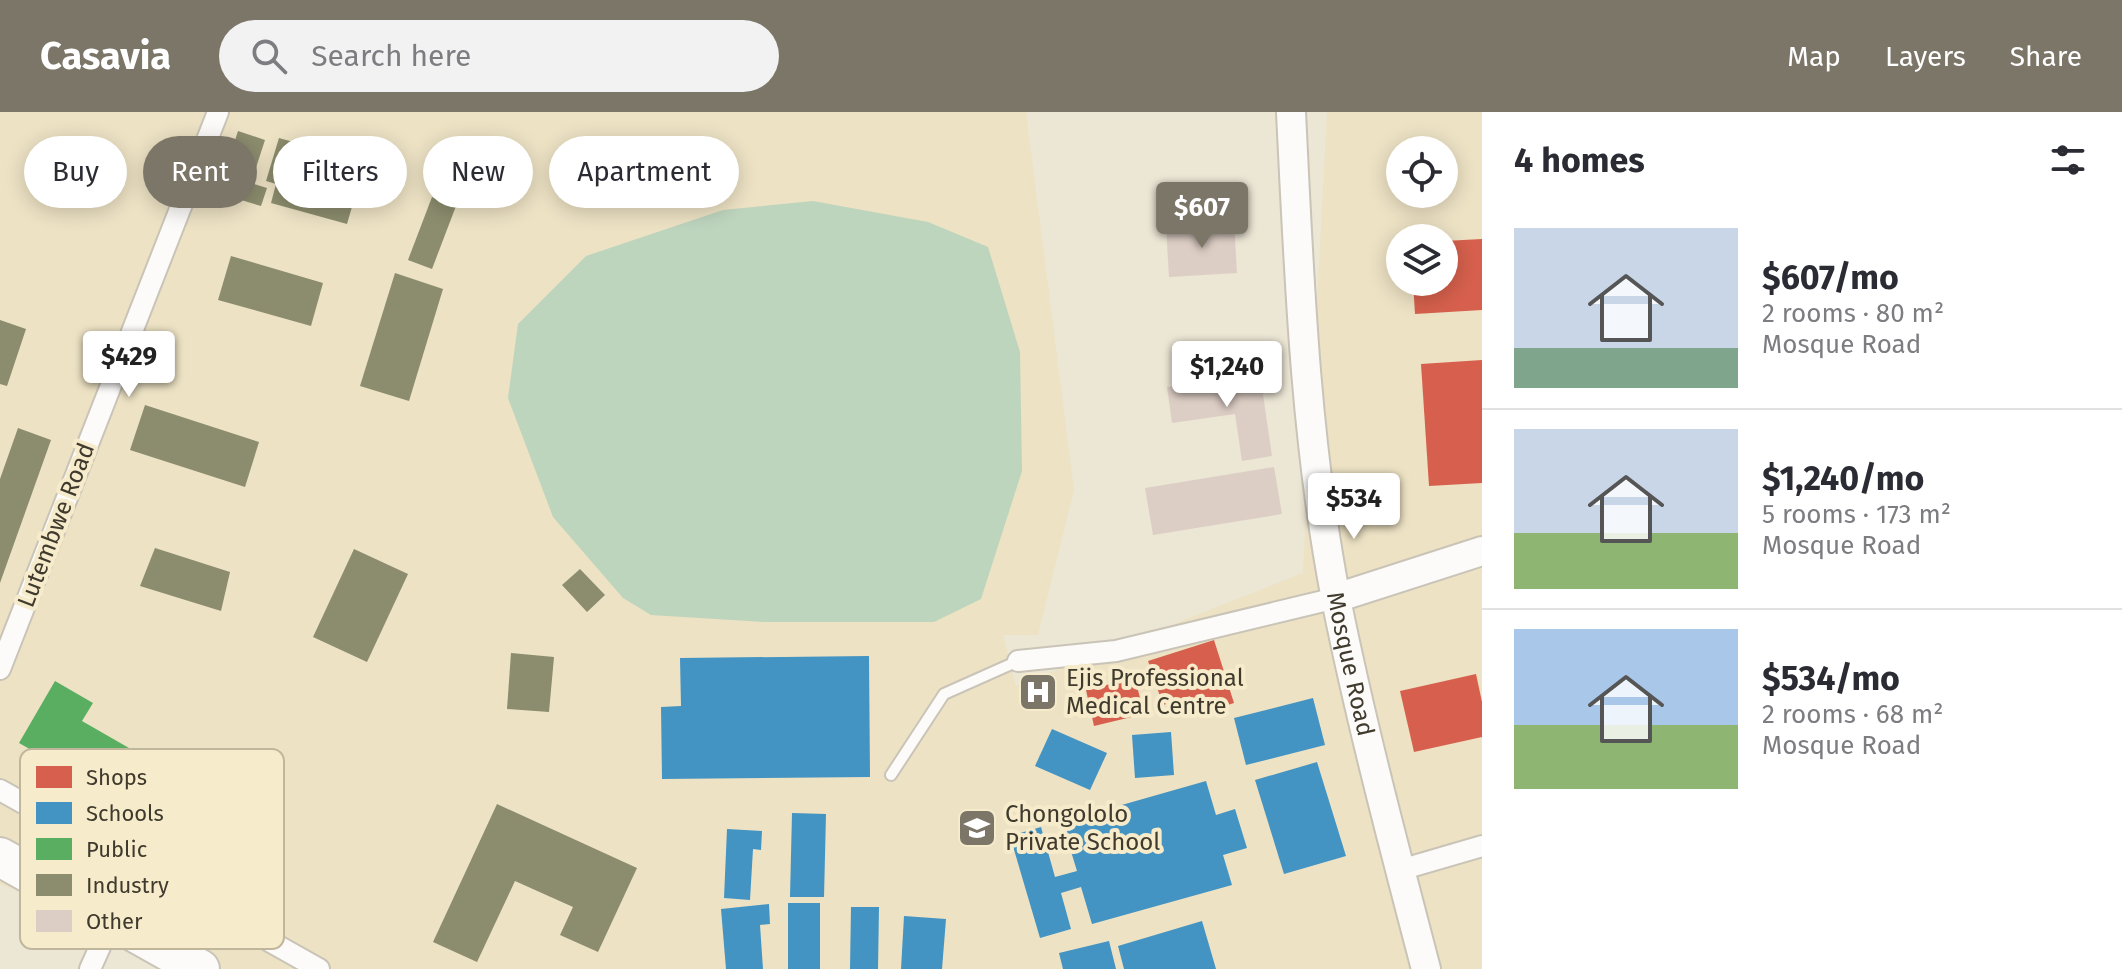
<!DOCTYPE html>
<html lang="en">
<head>
<meta charset="utf-8">
<style>
	:root { --surface:#fff; --page:#f2f2f3; --text:#2b2b33; --muted:#7c7c81; --line:#e1e1e2; --accent:#7c7668 }
	body { margin:0; font-family:"Fira Sans",sans-serif; background:var(--page); color:var(--text); height:100vh; display:flex; flex-direction:column; font-size:30px; white-space:nowrap }
	* { box-sizing:border-box; margin:0 }
	p { font-size:26px; color:var(--muted) }
	.icon { flex:none; width:44px; height:44px; fill:none; stroke:currentColor; stroke-width:2; stroke-linecap:round; stroke-linejoin:round }
	.map { position:relative; flex:1; overflow:hidden }
	.sheet { display:flex; flex-direction:column; background:var(--surface); width:640px }
	.sheet>* { flex:none }
	.hud { position:absolute; left:24px; top:24px; width:760px; height:72px; display:flex; gap:16px }
	.fabs { position:absolute; left:1386px; top:24px; display:grid; gap:16px }
	.fabs a { display:grid; place-items:center; width:72px; height:72px; border-radius:50%; background:var(--surface); box-shadow:0 4px 20px #0003; font-size:40px }
	.price { position:absolute; translate:-50% -68px; padding:0 18px; border-radius:8px; background:#fff; color:#222; font-size:26px; line-height:52px; filter:drop-shadow(0 2px 4px #0008) }
	.price::after { content:''; position:absolute; left:50%; top:48px; width:24px; height:18px; margin-left:-12px; background:inherit; clip-path:polygon(0 0,100% 0,50% 100%) }
	.price.active { background:var(--accent); color:#fff }
	ul { padding:0; list-style:none }
	li { display:flex; align-items:center; gap:24px; height:200px; padding:0 32px }
	li+li { border-top:2px solid var(--line) }
	li span { display:grid; place-items:center; flex:none; width:224px; height:160px; border-radius:0px; color:#555 }
	li>.icon { margin-inline-start:auto }
	span .icon { width:96px; height:96px; fill:#fffc; stroke-width:1 }
	li b { font-size:34px }
	h2 { display:flex; justify-content:space-between; align-items:center; height:96px; padding:0 32px; font-size:34px }
	.chip { padding:0 28px; border-radius:36px; background:var(--surface); box-shadow:0 4px 20px #0003; font-size:28px; line-height:72px }
	.chip.active { background:var(--accent); color:#fff }
	header { display:flex; align-items:center; gap:48px; box-sizing:border-box; height:112px; padding:0 40px; background:var(--accent); color:#fff }
	header strong { font-size:38px }
	nav { display:flex; gap:44px; margin-inline-start:auto; font-size:28px }
	.search { width:560px; height:72px; background:var(--page); display:flex; align-items:center; gap:20px; box-sizing:border-box; padding:0 28px; border-radius:44px; color:var(--muted); font-size:30px }
	main { display:flex; flex:1; min-height:0 }
	.map>svg:first-child { display:block }
	.built { fill:#ede2c4; fill-rule:evenodd }
	.green { fill:#bdd4bd }
	.shops { fill:#d6604d }
	.schools { fill:#4393c3 }
	.public { fill:#5aae61 }
	.industry { fill:#8c8c6e }
	.building { fill:#ddcec5 }
	.lines { fill:none; stroke-linecap:round; stroke-linejoin:round }
	.lane-casing { stroke:#c9c4b7; stroke-width:14 }
	.street-casing { stroke:#c9c4b7; stroke-width:24 }
	.secondary-casing { stroke:#c9c4b7; stroke-width:32 }
	.highway-casing { stroke:#c9c4b7; stroke-width:42 }
	.lane { stroke:#fcfbf9; stroke-width:10 }
	.street { stroke:#fcfbf9; stroke-width:20 }
	.secondary { stroke:#fcfbf9; stroke-width:28 }
	.highway { stroke:#fcfbf9; stroke-width:38 }
	.labels { text-anchor:middle; stroke-width:8; stroke-linejoin:round; paint-order:stroke }
	.street-label { font-size:24px; fill:#3f3a2d; stroke:#f6ebcb }
	.poi-label { font-size:24px; fill:#3f3a2d; stroke:#f6ebcb; text-anchor:start }
	.key { fill:#f6ebcb; stroke:#bfb69c; stroke-width:2 }
	.key-label { font-size:22px; fill:#3f3a2d }
</style>
</head>
<body>
<header>
<strong>Casavia</strong>
<div class="search"><svg class="icon" aria-label="search" viewBox="0 0 24 24"><circle cx="10" cy="10" r="6"/><path d="M15 15l6 6"/></svg>Search here</div>
<nav><a>Map</a><a>Layers</a><a>Share</a></nav>
</header>
<main>
<div class="map">
<svg width="1482" height="857" viewBox="0 0 1482 857">
	<rect width="100%" height="100%" fill="#ece6d5"/>
	<path class="built" d="M0 0H1026L1074 378 1038 523H1003L1016 574 1303 461 1327 0H1482V857H177L107 816 0 772ZM1400 38H1444V82H1400ZM1400 126H1444V170H1400Z"/>
	<path class="green" d="M813 89 928 110 988 135 1020 240 1022 359 981 487 934 510H766L651 503 623 486 553 405 508 286 518 212 586 144 723 98Z"/>
	<g class="shops">
		<path d="M1482 127V198L1415 202 1413 170H1444V129Z"/>
		<path d="M1482 248V371L1429 374 1421 252Z"/>
		<path d="M1214 528 1234 591 1196 603 1190 584 1163 593 1148 549Z"/>
		<path d="M1476 562 1482 590V625L1414 640 1400 579Z"/>
		<path d="M1135 566 1144 602 1094 614 1086 578Z"/>
	</g>
	<g class="schools">
		<path d="M869 544 870 665 662 667 661 595 681 594 680 546Z"/>
		<path d="M1313 586 1325 633 1246 653 1234 606Z"/>
		<path d="M1052 617 1107 641 1090 678 1035 654Z"/>
		<path d="M1171 620 1174 663 1135 666 1132 623Z"/>
		<path d="M1317 650 1346 744 1284 762 1255 668Z"/>
		<path d="M1206 669 1216 703 1235 697 1247 736 1223 743 1232 773 1092 812 1081 775 1061 781 1071 817 1040 826 1010 724 1041 715 1055 765 1077 759 1062 710Z"/>
		<path d="M792 701 826 702 824 785H790Z"/>
		<path d="M727 717 762 719 761 738 753 737 750 788 724 786Z"/>
		<rect x="788" y="791" width="32" height="66"/>
		<path d="M769 792 770 812 760 813 763 857H726L721 797Z"/>
		<path d="M851 795H879L878 857H850Z"/>
		<path d="M904 804 946 807 942 857H901Z"/>
		<path d="M1202 809 1216 857H1124L1118 834Z"/>
		<path d="M1109 829 1116 857H1063L1059 841Z"/>
	</g>
	<path class="public" d="M55 569 93 591 82 609 176 663 144 717 121 703 130 687 117 680 111 690 95 681 98 676 19 631Z"/>
	<g class="industry">
		<path d="M238 19 265 28 251 71 267 76 261 94 218 81Z"/>
		<path d="M279 26 365 50 347 112 271 91 276 72 266 69Z"/>
		<path d="M432 85 456 94 432 157 408 148Z"/>
		<path d="M231 144 323 171 311 214 218 188Z"/>
		<path d="M395 161 443 177 409 289 360 274Z"/>
		<path d="M0 208 26 217 7 274 0 272Z"/>
		<path d="M145 293 259 330 245 375 130 338Z"/>
		<path d="M18 316 51 328 0 471V367Z"/>
		<path d="M155 436 230 460 221 499 140 474Z"/>
		<path d="M354 437 408 462 367 550 313 525Z"/>
		<path d="M580 457 605 483 587 500 562 473Z"/>
		<path d="M511 541 554 545 549 600 507 597Z"/>
		<path d="M497 692 637 756 598 840 560 823 573 795 515 769 477 850 433 830Z"/>
	</g>
	<g class="building">
		<path d="M1234 110 1237 161 1169 165 1166 114Z"/>
		<path d="M1260 262 1272 344 1242 349 1235 302 1172 311 1167 275Z"/>
		<path d="M1274 355 1282 402 1153 423 1145 376Z"/>
	</g>
	<g class="lines">
		<g class="lane-casing">
			<path id="lane" d="M891 663 944 582 1018 549"/>
		</g>
		<g class="street-casing">
			<g id="street">
				<path d="M1018 549 1116 539 1336 486"/>
				<path d="M0 557 218 0"/>
				<path d="M0 678 319 857"/>
				<path d="M1400 758 1482 734"/>
				<path d="M90 857 113 806"/>
			</g>
		</g>
		<g class="secondary-casing">
			<g id="secondary">
				<path id="s1" d="M1291 0C1299 163 1305 327 1336 487 1361 611 1394 735 1426 857"/>
				<path d="M1336 486 1482 439"/>
			</g>
		</g>
		<g class="highway-casing">
			<path id="highway" d="M0 745 200 857"/>
		</g>
		<use href="#lane" class="lane"/>
		<use href="#street" class="street"/>
		<use href="#secondary" class="secondary"/>
		<use href="#highway" class="highway"/>
	</g>
	<defs>
		<g id="hospital-square" transform="scale(2)"><rect x="-9" y="-9" width="18" height="18" rx="4" fill="#7c7668" stroke="#f6ebcb"/><path d="M-5-5h3v3.5h4V-5h3V5h-3V1.5h-4V5h-3Z" fill="#fff"/></g>
		<g id="school-square" transform="scale(2)"><rect x="-9" y="-9" width="18" height="18" rx="4" fill="#7c7668" stroke="#f6ebcb"/><path d="M0-5L7-2L0 1L-7-2ZM-4 1L0 2.5L4 1V4Q0 6-4 4Z" fill="#fff"/></g>
	</defs>
	<g fill-rule="evenodd">
		<use href="#hospital-square" x="1038" y="580"/>
		<use href="#school-square" x="977" y="716"/>
	</g>
	<g class="labels">
		<g class="street-label">
			<text transform="translate(56 413) rotate(-69)" y="8">Lutembwe Road</text>
			<text dy="8" stroke="none"><textPath href="#s1" startOffset="556">Mosque Road</textPath></text>
		</g>
		<g class="poi-label">
			<text x="1066" y="574">Ejis Professional<tspan x="1066" dy="28">Medical Centre</tspan></text>
			<text x="1005" y="710">Chongololo<tspan x="1005" dy="28">Private School</tspan></text>
		</g>
	</g>
	<rect x="20" y="637" width="264" height="200" rx="12" class="key"/>
	<rect x="36" y="654" width="36" height="22" fill="#d6604d"/>
	<rect x="36" y="690" width="36" height="22" fill="#4393c3"/>
	<rect x="36" y="726" width="36" height="22" fill="#5aae61"/>
	<rect x="36" y="762" width="36" height="22" fill="#8c8c6e"/>
	<rect x="36" y="798" width="36" height="22" fill="#ddcec5"/>
	<g class="key-label">
		<text x="86" y="673">Shops</text>
		<text x="86" y="709">Schools</text>
		<text x="86" y="745">Public</text>
		<text x="86" y="781">Industry</text>
		<text x="86" y="817">Other</text>
	</g>
</svg>
<div class="fabs">
<a><svg class="icon" aria-label="locate" viewBox="0 0 24 24"><circle cx="12" cy="12" r="6"/><path d="M12 2v4M12 18v4M2 12h4M18 12h4"/></svg></a>
<a><svg class="icon" aria-label="layers" viewBox="0 0 24 24"><path d="M12 4l9 5-9 5-9-5zM3 14l9 5 9-5"/></svg></a>
</div>
<b class="price active" style="left:1202px;top:138px">$607</b>
<b class="price" style="left:129px;top:287px">$429</b>
<b class="price" style="left:1227px;top:297px">$1,240</b>
<b class="price" style="left:1354px;top:429px">$534</b>
<div class="hud">
<a class="chip">Buy</a>
<a class="chip active">Rent</a>
<a class="chip">Filters</a>
<a class="chip">New</a>
<a class="chip">Apartment</a>
</div>
</div>
<section class="sheet">
<h2>4 homes<svg class="icon" aria-label="filters" viewBox="0 0 24 24"><path d="M4 7h16M4 17h16"/><circle cx="9" cy="7" r="2"/><circle cx="15" cy="17" r="2"/></svg></h2>
<ul>
<li><span style="background:linear-gradient(#c9d6e8 75%,#7fa58c 0)"><svg class="icon" aria-label="home" viewBox="0 0 24 24"><path d="M3 11l9-7 9 7M6 9v11h12V9"/></svg></span><div><b>$607/mo</b><p>2 rooms · 80 m²</p><p>Mosque Road</p></div></li>
<li><span style="background:linear-gradient(#c9d6e8 65%,#8fb573 0)"><svg class="icon" aria-label="home" viewBox="0 0 24 24"><path d="M3 11l9-7 9 7M6 9v11h12V9"/></svg></span><div><b>$1,240/mo</b><p>5 rooms · 173 m²</p><p>Mosque Road</p></div></li>
<li><span style="background:linear-gradient(#a9c7e8 60%,#8fb573 0)"><svg class="icon" aria-label="home" viewBox="0 0 24 24"><path d="M3 11l9-7 9 7M6 9v11h12V9"/></svg></span><div><b>$534/mo</b><p>2 rooms · 68 m²</p><p>Mosque Road</p></div></li>
</ul>
</section>
</main>
</body>
</html>
